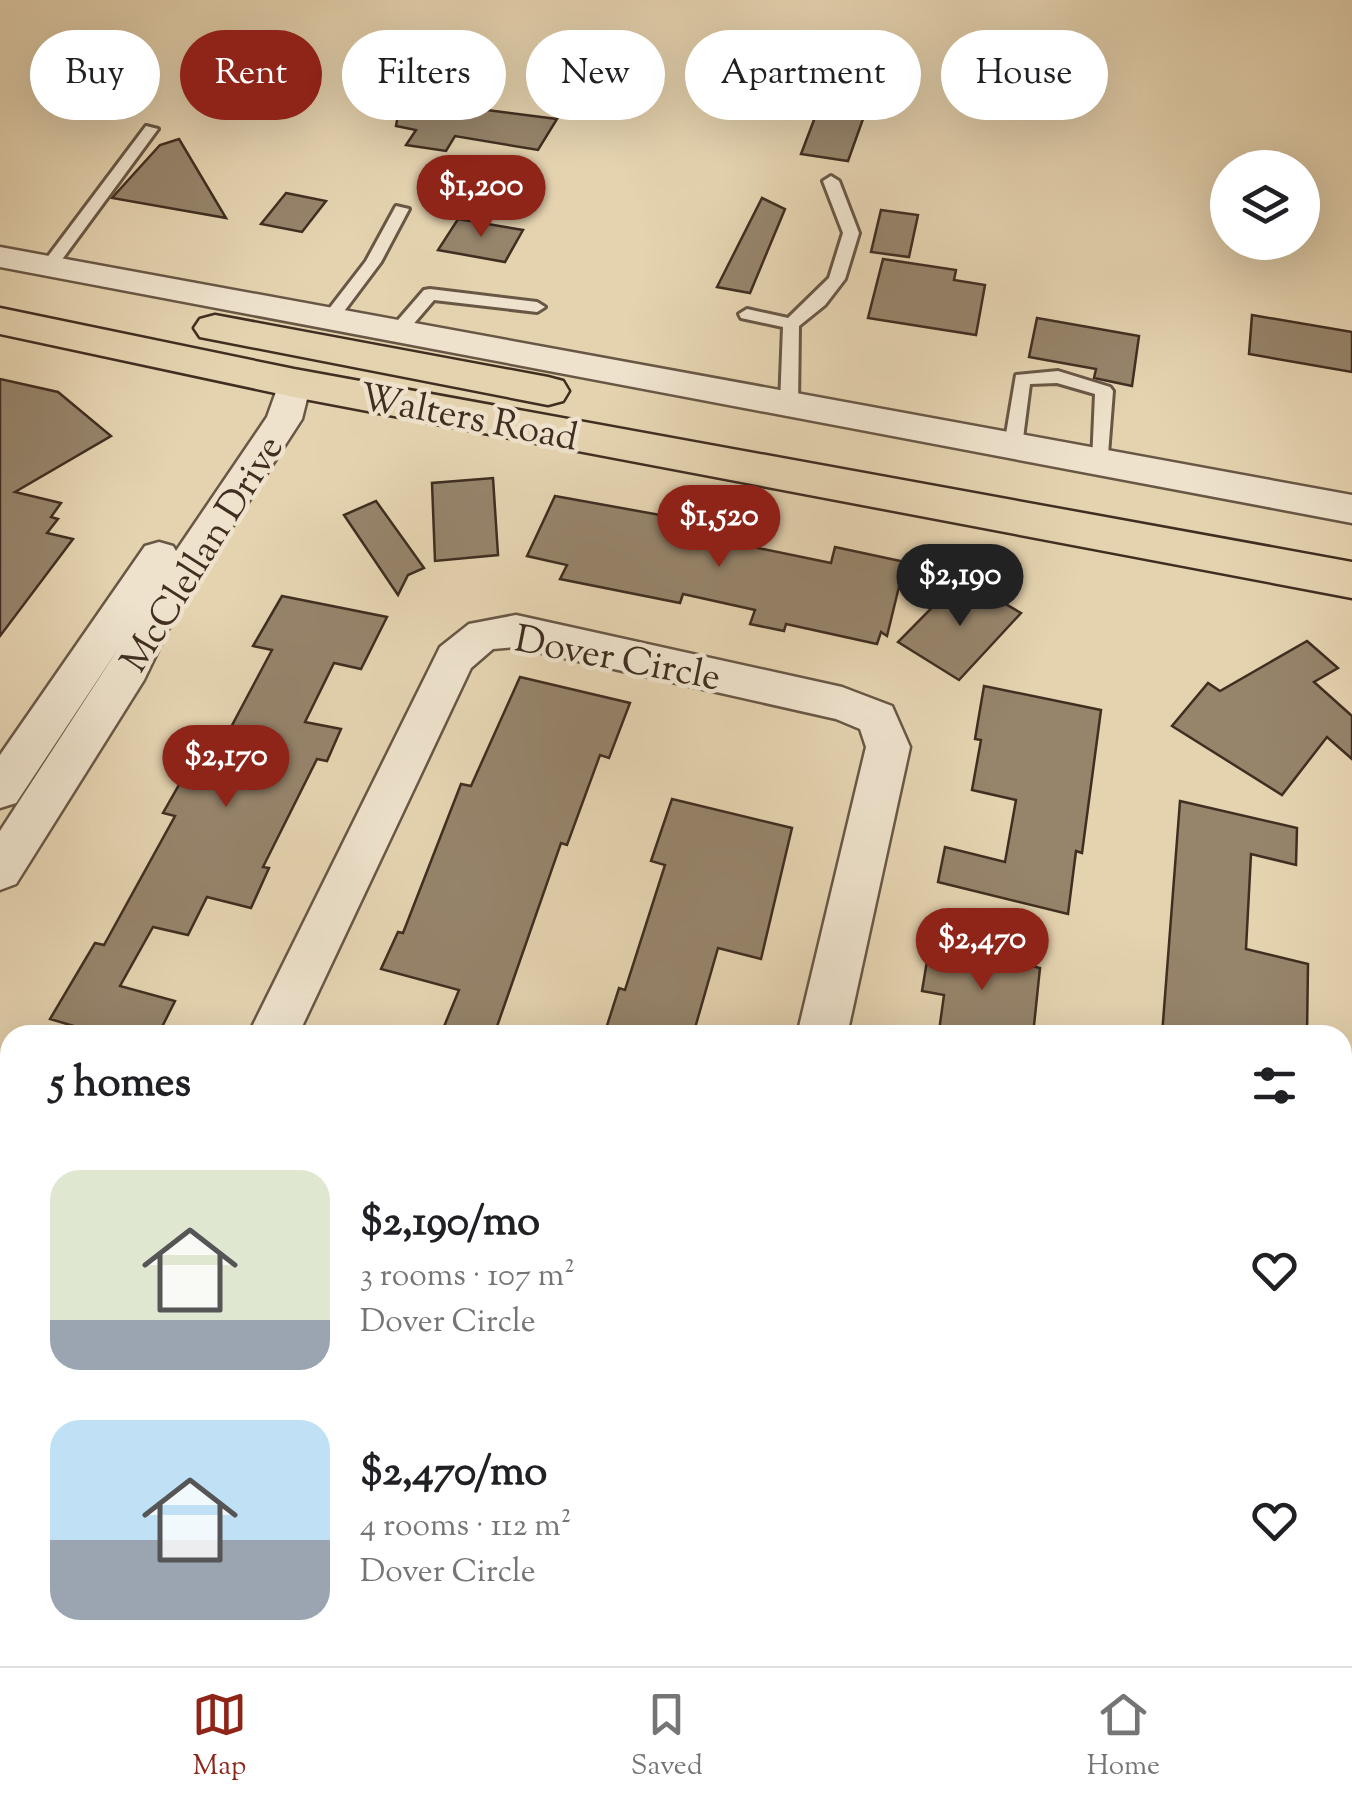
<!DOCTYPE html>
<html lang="en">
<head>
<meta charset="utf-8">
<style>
	:root { --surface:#fff; --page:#f2f2f2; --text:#202124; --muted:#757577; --line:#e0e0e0; --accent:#8f2418 }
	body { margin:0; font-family:"Sorts Mill Goudy",serif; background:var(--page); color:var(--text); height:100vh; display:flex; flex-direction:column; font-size:38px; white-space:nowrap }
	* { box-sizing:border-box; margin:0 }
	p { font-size:32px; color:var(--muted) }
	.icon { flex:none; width:55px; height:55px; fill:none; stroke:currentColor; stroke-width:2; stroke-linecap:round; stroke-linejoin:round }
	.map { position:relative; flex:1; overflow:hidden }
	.details { position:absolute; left:0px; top:1025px; width:1352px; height:642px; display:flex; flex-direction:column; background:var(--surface); border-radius:30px 30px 0 0; box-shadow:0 10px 40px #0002 }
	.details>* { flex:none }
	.top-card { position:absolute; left:30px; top:30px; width:1292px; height:90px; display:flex; gap:20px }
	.fabs { position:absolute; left:1210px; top:150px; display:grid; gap:20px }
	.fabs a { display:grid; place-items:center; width:110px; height:110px; border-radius:50%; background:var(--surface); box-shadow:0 10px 40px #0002; font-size:50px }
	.price { position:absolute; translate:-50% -85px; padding:0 22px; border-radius:35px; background:var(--accent); color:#fff; font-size:32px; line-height:65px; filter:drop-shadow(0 2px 5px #0008) }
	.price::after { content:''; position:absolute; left:50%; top:60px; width:30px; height:22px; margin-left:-15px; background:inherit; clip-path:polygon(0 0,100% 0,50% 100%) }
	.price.active { background:#222; color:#fff }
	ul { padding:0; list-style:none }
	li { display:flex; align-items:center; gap:30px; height:250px; padding:0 50px }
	li span { display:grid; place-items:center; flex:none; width:280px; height:200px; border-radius:30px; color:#555 }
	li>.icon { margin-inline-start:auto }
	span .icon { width:120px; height:120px; fill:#fffc; stroke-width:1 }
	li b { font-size:42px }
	h2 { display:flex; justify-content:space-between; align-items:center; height:120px; padding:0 50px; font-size:42px }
	.tag { padding:0 35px; border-radius:45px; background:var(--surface); box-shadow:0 10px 40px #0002; font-size:35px; line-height:90px }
	.tag.active { background:var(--accent); color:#fff }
	.tabs { display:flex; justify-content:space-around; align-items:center; height:140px; border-top:2px solid var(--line); background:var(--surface); font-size:28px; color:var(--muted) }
	.tabs a { display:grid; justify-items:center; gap:5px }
	.tabs .active { color:var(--accent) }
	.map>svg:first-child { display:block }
	.building { fill:#96846b; stroke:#402e21; stroke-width:2.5 }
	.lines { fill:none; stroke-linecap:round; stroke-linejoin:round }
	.service-casing { stroke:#695745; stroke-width:6 }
	.minor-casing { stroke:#695745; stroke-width:5 }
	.primary-casing { stroke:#402e21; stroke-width:5 }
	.service { fill:#eee2cc; fill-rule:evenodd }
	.minor { fill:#eee2cc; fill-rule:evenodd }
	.primary { fill:#e5d3b0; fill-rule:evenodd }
	.labels { text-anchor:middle; stroke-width:9; stroke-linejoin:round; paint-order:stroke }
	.street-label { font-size:38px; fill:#402e21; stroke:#eee2cc }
</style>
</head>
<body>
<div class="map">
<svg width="1352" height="1666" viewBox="0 0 1352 1666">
	<rect width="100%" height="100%" fill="#e5d3b0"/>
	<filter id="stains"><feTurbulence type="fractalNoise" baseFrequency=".002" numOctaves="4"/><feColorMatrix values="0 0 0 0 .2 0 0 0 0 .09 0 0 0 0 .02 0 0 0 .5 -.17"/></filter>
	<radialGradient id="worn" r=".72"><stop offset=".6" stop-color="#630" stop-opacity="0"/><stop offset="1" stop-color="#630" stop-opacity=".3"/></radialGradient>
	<g class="building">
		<path d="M401 98 433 103 557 119 538 150 455 136 446 151 406 145 416 130 396 126Z"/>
		<path d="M817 112 863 119 848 161 801 154Z"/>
		<path d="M179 139 226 218 112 198 160 145Z"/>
		<path d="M286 193 326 201 302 232 261 224Z"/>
		<path d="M762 198 785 209 750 293 717 287Z"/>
		<path d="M881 210 918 215 909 257 871 252Z"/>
		<path d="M458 219 523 230 505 262 438 250Z"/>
		<path d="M883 259 956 270 954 280 985 285 976 335 868 318Z"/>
		<path d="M1252 315 1352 332V372L1249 354Z"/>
		<path d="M1037 318 1139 336 1132 386 1094 378 1096 369 1029 357Z"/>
		<path d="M0 379 58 392 111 436 15 492 61 503 51 517 58 519 47 533 73 539 0 636Z"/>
		<path d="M493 478 498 555 435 561 432 483Z"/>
		<path d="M555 496 710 524 705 537 831 563 835 547 905 562 887 636 881 632 877 644 786 624 784 631 750 624 755 610 683 594 680 603 560 579 567 565 527 556Z"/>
		<path d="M376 501 424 568 408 575 398 595 344 515Z"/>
		<path d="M961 578 1021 613 959 680 898 642Z"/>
		<path d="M282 596 387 617 361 669 334 663 305 722 341 729 327 761 317 759 263 867 269 868 251 908 207 897 188 935 153 927 120 986 175 1001 158 1035H104L50 1019 95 943 104 945 175 816 163 813 196 755 214 759 272 650 253 646Z"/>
		<path d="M1307 641 1338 668 1314 682 1352 716V759L1327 737 1282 795 1172 726 1208 683 1220 691Z"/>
		<path d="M520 677 630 703 609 758 600 755 567 845 561 843 494 1035H466L443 1029 459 990 381 969 398 932 403 933 461 784 471 786Z"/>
		<path d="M984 686 1101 710 1082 853 1076 851 1068 914 938 882 945 847 1005 862 1016 800 972 790 981 740 975 739Z"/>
		<path d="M672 799 792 828 761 959 718 948 693 1035H604L619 988 625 990 665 865 651 861Z"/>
		<path d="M1180 801 1297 828 1296 865 1251 854 1246 949 1308 964 1307 1035H1162Z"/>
		<path d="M930 943 1040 968 1033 1035H956L939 1031 944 995 922 991Z"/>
	</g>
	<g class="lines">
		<g class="service-casing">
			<g id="service">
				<path d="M146 126 158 129 55 269H43V263Z"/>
				<path d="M831 176 839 181 859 233 845 279 825 305 799 326 798 404 789 410 780 404 783 327 741 318 739 314 747 309 788 318 829 278 843 233 823 181Z"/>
				<path d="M396 206 409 209 381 262 336 322H324L322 318 366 261Z"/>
				<path d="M430 289 537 302 545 307 537 312 434 300 404 335H392V327L424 290Z"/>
				<path d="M1058 371 1110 387 1113 391 1107 467 1101 468 1092 462 1095 394 1057 383 1030 384 1022 446 1013 452 1004 446 1016 375Z"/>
			</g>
		</g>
		<g class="minor-casing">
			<g id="minor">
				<path d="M0 247 1352 495V523L0 267Z"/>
				<path d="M294 371 306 375 311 383 302 419 175 615 144 680 16 884 0 890V831L120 646 16 803 0 808V755L145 546 159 542 173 546 176 551 267 417 282 375Z"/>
				<path d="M516 615 842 687 892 706 910 747 847 1035H797L866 747 860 729 836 719 516 647 493 649 471 668 298 1035H248L440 647 469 624Z"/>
				<path d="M0 1393 10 1396V1454L0 1451Z"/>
				<path d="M0 1459 10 1463V1523L0 1519Z"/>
				<path d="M10 1552V1632L0 1636V1556Z"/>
				<path d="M427 1658H509L513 1666H430Z"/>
				<path d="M655 1658H740L744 1666H658Z"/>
			</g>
		</g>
		<g class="primary-casing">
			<g id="primary">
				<path d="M0 308 294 369 1352 562V598L294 397 0 334Z"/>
				<path d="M215 315 548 377 563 381 569 391 563 401 548 405 200 337 194 328 200 319Z"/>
			</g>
		</g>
		<use href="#service" class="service"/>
		<use href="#minor" class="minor"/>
		<use href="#primary" class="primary"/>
	</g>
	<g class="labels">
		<g class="street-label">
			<text transform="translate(469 416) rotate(11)" y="13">Walters Road</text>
			<text transform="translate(201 553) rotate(-58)" y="13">McClellan Drive</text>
			<text transform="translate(618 657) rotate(11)" y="13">Dover Circle</text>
		</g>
	</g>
	<rect width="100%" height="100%" filter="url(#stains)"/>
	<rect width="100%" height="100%" fill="url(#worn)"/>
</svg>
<div class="fabs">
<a><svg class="icon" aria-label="layers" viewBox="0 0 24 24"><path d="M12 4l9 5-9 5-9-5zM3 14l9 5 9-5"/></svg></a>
</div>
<b class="price" style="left:481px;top:240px">$1,200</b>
<b class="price" style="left:719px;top:570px">$1,520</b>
<b class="price active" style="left:960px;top:629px">$2,190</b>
<b class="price" style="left:226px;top:810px">$2,170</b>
<b class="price" style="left:982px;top:993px">$2,470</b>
<div class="top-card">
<a class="tag">Buy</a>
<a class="tag active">Rent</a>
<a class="tag">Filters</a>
<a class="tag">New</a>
<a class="tag">Apartment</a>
<a class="tag">House</a>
</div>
<section class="details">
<h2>5 homes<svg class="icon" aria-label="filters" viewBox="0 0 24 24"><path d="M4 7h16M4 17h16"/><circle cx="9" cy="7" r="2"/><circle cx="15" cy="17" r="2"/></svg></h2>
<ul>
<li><span style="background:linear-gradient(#dfe7d0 75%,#9aa5b1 0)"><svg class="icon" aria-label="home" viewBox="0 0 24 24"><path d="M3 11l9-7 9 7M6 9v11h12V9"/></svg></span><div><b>$2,190/mo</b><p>3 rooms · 107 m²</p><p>Dover Circle</p></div><svg class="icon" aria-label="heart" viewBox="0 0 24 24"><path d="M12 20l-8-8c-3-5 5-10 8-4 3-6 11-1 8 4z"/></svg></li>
<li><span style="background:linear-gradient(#bfe0f5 60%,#9aa5b1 0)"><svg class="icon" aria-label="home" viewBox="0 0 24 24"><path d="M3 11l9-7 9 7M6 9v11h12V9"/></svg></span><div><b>$2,470/mo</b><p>4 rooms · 112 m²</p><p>Dover Circle</p></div><svg class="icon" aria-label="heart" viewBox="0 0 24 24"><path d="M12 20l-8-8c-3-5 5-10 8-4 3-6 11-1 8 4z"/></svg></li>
</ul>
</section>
</div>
<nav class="tabs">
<a class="active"><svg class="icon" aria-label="map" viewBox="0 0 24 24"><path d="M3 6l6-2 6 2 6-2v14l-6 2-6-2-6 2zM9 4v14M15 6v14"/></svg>Map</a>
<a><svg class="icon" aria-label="saved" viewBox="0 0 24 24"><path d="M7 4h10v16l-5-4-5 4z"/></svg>Saved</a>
<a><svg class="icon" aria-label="home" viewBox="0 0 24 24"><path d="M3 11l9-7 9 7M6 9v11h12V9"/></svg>Home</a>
</nav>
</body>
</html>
